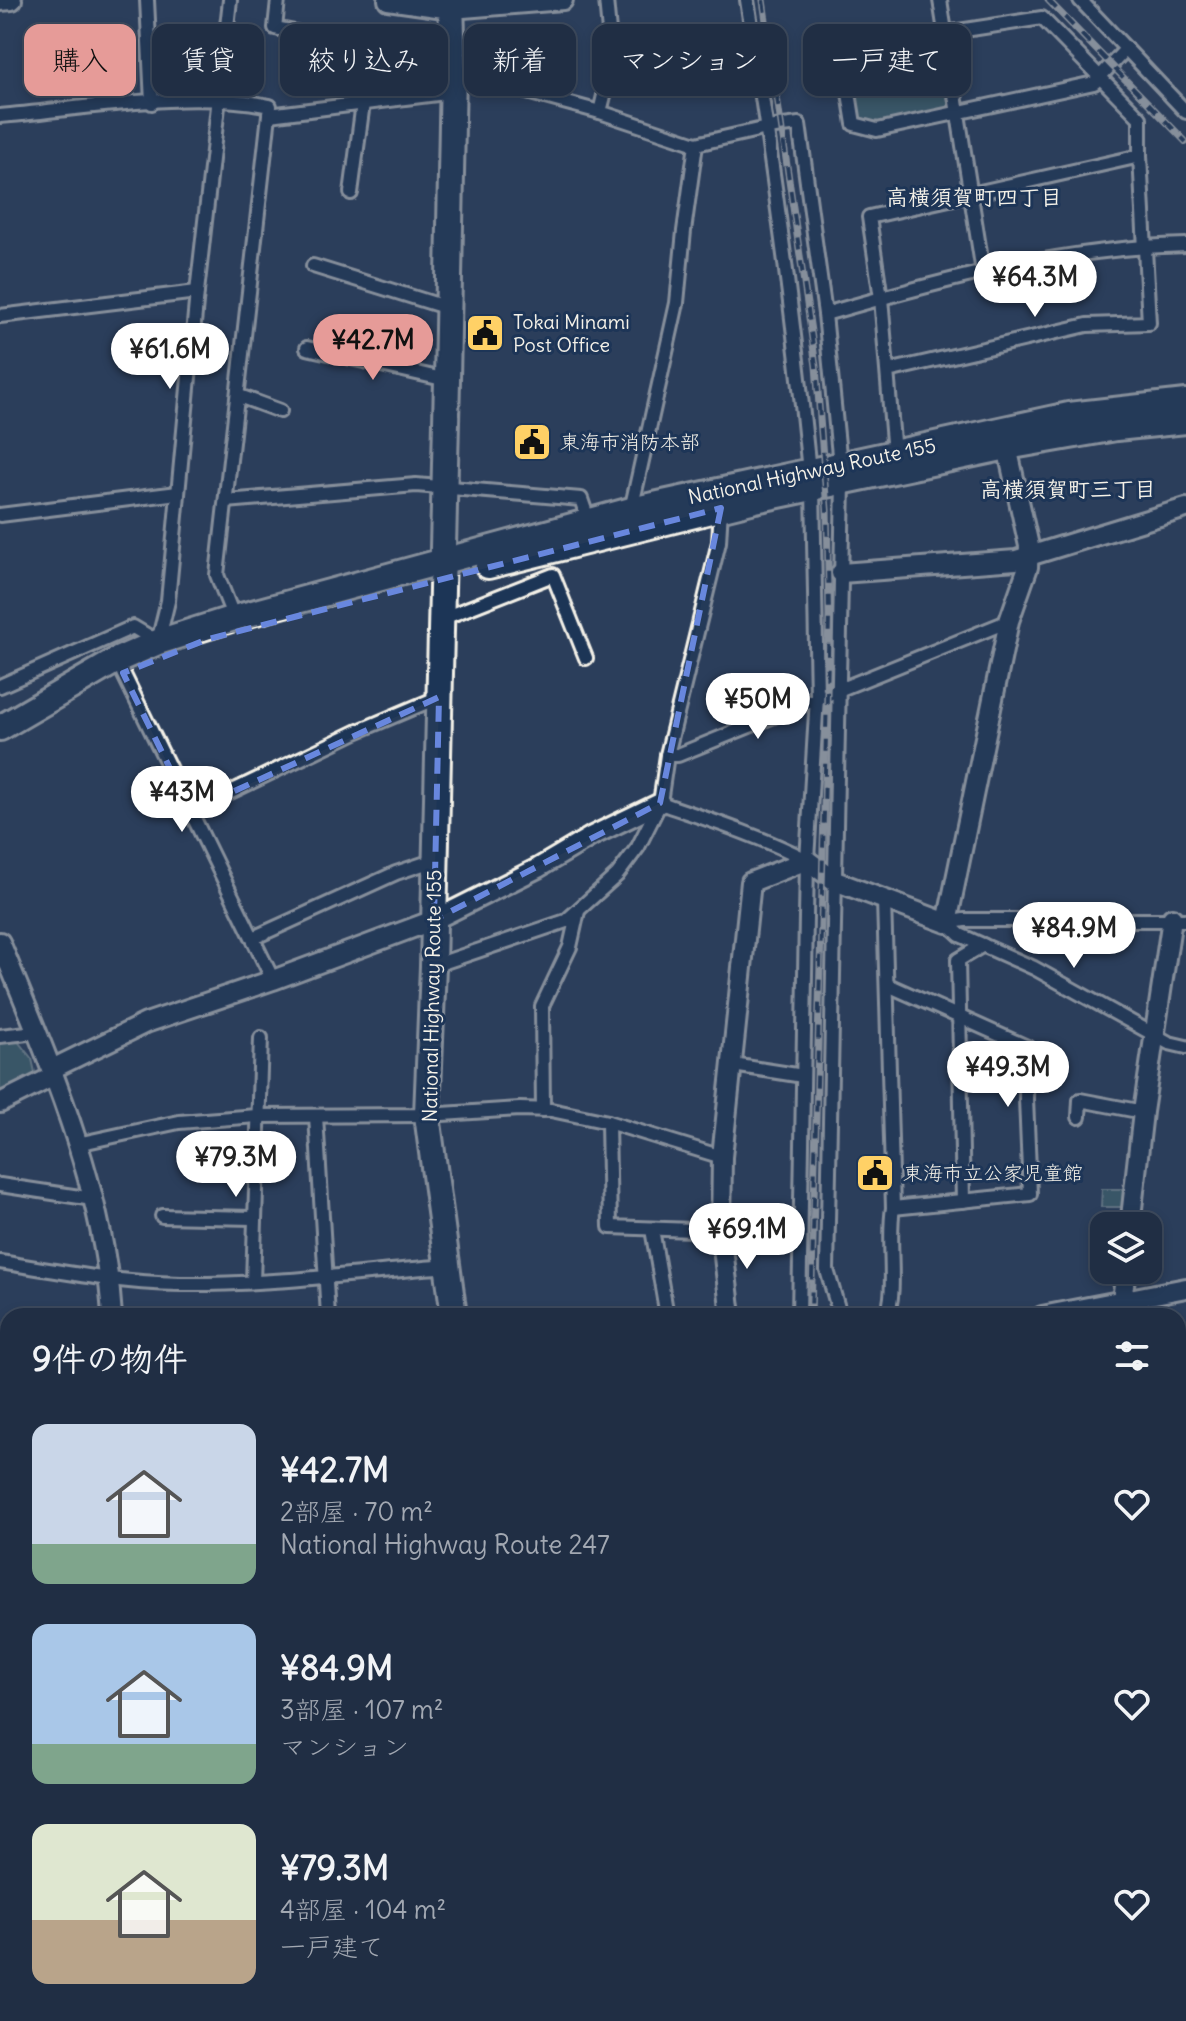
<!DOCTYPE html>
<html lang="ja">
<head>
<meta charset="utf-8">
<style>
	:root { --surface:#202e44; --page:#28364b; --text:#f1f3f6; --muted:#a2a8b2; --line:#3d4a5d; --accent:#e69b98 }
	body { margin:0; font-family:Delius,"Klee One",sans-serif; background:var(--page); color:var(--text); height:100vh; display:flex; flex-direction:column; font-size:30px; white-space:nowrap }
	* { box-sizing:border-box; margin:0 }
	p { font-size:26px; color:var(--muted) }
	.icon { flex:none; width:44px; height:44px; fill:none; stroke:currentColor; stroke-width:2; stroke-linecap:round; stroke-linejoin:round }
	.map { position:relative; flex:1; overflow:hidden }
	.side { position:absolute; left:0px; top:1308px; width:1186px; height:714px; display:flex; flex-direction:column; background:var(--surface); border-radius:24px 24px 0 0; box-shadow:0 4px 12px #0003,0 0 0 2px var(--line) }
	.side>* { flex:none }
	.top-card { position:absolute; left:24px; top:24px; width:1138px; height:72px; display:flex; gap:16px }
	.buttons { position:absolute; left:1090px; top:1212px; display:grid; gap:16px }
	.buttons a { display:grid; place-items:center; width:72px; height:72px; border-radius:16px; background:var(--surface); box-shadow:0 4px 12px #0003,0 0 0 2px var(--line); font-size:40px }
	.price { position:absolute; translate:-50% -68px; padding:0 18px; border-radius:28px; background:#fff; color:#222; font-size:26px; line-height:52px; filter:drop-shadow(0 2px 4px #0008) }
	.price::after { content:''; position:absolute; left:50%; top:48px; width:24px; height:18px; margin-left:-12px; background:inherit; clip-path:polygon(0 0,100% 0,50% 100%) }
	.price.selected { background:var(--accent); color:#111 }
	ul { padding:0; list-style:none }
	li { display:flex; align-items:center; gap:24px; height:200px; padding:0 32px }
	li span { display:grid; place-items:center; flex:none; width:224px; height:160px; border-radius:16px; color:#555 }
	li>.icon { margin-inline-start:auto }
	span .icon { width:96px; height:96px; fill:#fffc; stroke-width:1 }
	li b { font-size:34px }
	h2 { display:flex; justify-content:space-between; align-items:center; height:96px; padding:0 32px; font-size:34px }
	.chip { padding:0 28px; border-radius:16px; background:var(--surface); box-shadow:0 4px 12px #0003,0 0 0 2px var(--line); font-size:28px; line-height:72px }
	.chip.selected { background:var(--accent); color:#111 }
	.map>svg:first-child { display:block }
	.green { fill:#4c7377; stroke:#a0b2b0; stroke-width:2 }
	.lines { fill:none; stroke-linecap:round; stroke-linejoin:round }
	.street-casing { stroke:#f4f1e8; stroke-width:18 }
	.secondary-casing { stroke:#f4f1e8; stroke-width:24 }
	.highway-casing { stroke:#f4f1e8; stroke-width:30 }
	.street { stroke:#1d3557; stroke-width:12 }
	.secondary { stroke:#1d3557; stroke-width:18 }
	.highway { stroke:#1d3557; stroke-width:24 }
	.rail-casing { stroke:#f4f1e8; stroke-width:7 }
	.rail { stroke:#1d3557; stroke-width:4; stroke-dasharray:12; stroke-linecap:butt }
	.marked { fill:none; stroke:#6887de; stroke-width:6; stroke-dasharray:16 10; stroke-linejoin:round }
	.labels { text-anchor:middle; stroke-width:6; stroke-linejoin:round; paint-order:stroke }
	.poi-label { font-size:20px; fill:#f4f1e8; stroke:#1d3557; text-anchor:start }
	.street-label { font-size:20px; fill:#f4f1e8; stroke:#1d3557 }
	.neighbourhood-label { font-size:22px; font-weight:bold; fill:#f4f1e8; stroke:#1d3557 }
</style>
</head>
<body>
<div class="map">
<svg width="1186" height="2021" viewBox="0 0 1186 2021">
	<rect width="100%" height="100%" fill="#2b3e5b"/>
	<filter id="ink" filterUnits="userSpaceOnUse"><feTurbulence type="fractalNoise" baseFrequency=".0125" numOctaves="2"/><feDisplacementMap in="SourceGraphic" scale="16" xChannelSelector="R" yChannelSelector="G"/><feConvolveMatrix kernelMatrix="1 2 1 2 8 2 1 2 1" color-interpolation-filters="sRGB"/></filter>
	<g filter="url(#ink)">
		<g class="green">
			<path d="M934 40 939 44 949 106 947 109 879 124 859 118 850 59 853 54Z"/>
			<path d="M12 1034 32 1059 36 1077 0 1095V1036Z"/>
			<path d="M1102 1189H1123L1122 1207H1101Z"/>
			<path d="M1032 2014H1127L1125 2021H1030Z"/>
		</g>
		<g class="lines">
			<g class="street-casing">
				<g id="street">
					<path d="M147 0 152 103"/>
					<path d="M278 0 275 28 453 64"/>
					<path d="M606 0 612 63 600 112 696 144 767 128 799 124 825 314 840 465"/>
					<path d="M747 0C772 156 793 313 809 471"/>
					<path d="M940 0 983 272"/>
					<path d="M1080 0 1186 112"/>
					<path d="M1126 49 1094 83 877 130 854 124 842 49 1042 18 1140 118V156"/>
					<path d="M611 56 711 76 758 70"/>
					<path d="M453 72 600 112"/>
					<path d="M269 115 453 92"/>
					<path d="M0 116C82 109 190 89 270 106L217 575 234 618"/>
					<path d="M351 193 363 103"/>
					<path d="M313 266 448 308"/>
					<path d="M825 314C943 280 1062 248 1186 245"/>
					<path d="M0 316 197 292"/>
					<path d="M307 348 447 380"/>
					<path d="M888 371 1087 325 1149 323 1140 156 869 217 881 298 894 454"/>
					<path d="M239 396 280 411"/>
					<path d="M226 501 416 485 581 499 589 522"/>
					<path d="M631 510 677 303 684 231 696 144"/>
					<path d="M0 515 178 493"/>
					<path d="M441 619 553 575 586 658"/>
					<path d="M123 673 273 980"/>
					<path d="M0 686 133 627 158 642 168 601 197 292 230 0"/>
					<path d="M667 755H678L1009 621"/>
					<path d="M660 803C710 820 760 836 807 860"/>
					<path d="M191 811 356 732 439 697"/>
					<path d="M884 900 893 1208C887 1239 898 1294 886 1316"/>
					<path d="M947 923 960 935 1034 968 1169 1043 1186 1047"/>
					<path d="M947 923 964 920H1186"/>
					<path d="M253 938 396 873 435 860"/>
					<path d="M433 966 566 921 617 875 638 847 660 803 667 755 719 542 721 508"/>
					<path d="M888 985 1027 1047 1026 1099 1030 1194 893 1208"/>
					<path d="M0 1036 37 1032"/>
					<path d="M733 1065 803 1076"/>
					<path d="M543 1110 542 1006 570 947 578 911"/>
					<path d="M316 1116 328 1316"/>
					<path d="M1079 1117 1080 1100 1143 1112"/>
					<path d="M608 1122 610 1227 721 1231"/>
					<path d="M77 1144 179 1122 257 1116 427 1115 520 1109 551 1110 608 1122 722 1157"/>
					<path d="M0 1185 93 1199"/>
					<path d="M963 1201 958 960 983 945"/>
					<path d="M162 1216 253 1218"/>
					<path d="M652 1229 667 1316"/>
					<path d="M0 1262C60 1272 120 1283 181 1284 270 1285 359 1273 448 1266"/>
					<path d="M253 1282 261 1038"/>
					<path d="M799 1316 807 860 817 697 813 488"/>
					<path d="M837 1316 838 1308 827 1270 843 482"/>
					<path d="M0 1339H8"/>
					<path d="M0 1423 8 1424"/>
					<path d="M1178 1506 1186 1509"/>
					<path d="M0 1509 8 1510"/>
					<path d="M1178 1597 1186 1599"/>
					<path d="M1178 1860 1186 1832"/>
					<path d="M1178 1917 1186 1919"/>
					<path d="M1178 2004 1186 2006"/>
					<path d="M0 2008 8 2009"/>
					<path d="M955 2014 970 2021"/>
					<path d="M75 2021 77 2014"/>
					<path d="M141 2021V2014"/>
					<path d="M334 2021 335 2014"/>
					<path d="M701 2021 704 2014"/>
					<path d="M785 2021V2014"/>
					<path d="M809 2021 810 2014"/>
					<path d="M1027 2021 1029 2014"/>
					<path d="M1130 2021 1132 2014"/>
				</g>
			</g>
			<g class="secondary-casing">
				<g id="secondary">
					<path d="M388 0 451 9 563 0"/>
					<path d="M0 1 12 0"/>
					<path d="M841 573 1016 560 1186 508"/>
					<path d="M0 942C49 1062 104 1185 112 1316"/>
					<path d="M52 1069 146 1023 273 980 434 920 538 868 592 836 660 803"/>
					<path d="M0 1103 54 1076"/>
					<path d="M1130 1226 1143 1112 1172 918"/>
					<path d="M1122 1300 1126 1270"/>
					<path d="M731 1316 721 1231 722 1157 751 882 807 860 835 881 947 923 1009 621 1028 567 1029 546 1007 447"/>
					<path d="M1042 1316 1186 1288"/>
					<path d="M1178 1713 1186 1715"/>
					<path d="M1178 1729 1186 1731"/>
					<path d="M29 2021 30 2014"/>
				</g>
			</g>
			<g class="highway-casing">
				<g id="highway">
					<path d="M451 0 453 72 447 380 433 966 427 1115 454 1316"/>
					<path d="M488 566 755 500 1007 447 1116 428 1186 421"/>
					<path d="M0 728 117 660 158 642 234 618 631 510 1069 415 1186 402"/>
					<path d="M534 2014V2021"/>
				</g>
			</g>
			<use href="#street" class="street"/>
			<use href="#secondary" class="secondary"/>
			<use href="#highway" class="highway"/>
			<g class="rail-casing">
				<g id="rail">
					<path d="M763 0 816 366 827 510 829 616 811 1316"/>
					<path d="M1048 0 1186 142"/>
					<path d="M801 2021 802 2014"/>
				</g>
			</g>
			<use href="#rail" class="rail"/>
		</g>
	</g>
	<path d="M0 0H1186V2021H0ZM721 508 660 803 434 920 439 697 191 811 123 673 208 639Z" fill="#2b3e5b" fill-opacity=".55" fill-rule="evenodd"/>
	<path class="marked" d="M721 508 660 803 434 920 439 697 191 811 123 673 208 639Z"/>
	<defs>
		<g id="civic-square" transform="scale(2)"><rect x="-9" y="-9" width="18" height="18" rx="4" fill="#ffd166" stroke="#1d3557"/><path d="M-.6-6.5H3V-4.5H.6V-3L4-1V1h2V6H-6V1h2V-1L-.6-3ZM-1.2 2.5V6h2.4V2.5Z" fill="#111"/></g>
	</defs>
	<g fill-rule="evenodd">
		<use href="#civic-square" x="485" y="333"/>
		<use href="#civic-square" x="532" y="442"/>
		<use href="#civic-square" x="875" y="1173"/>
	</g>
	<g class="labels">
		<g class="poi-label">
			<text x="513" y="329">Tokai Minami<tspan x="513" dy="23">Post Office</tspan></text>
			<text x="560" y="449">東海市消防本部</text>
			<text x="903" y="1180">東海市立公家児童館</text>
		</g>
		<g class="street-label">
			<text transform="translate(812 471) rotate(-12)" y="7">National Highway Route 155</text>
			<text transform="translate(432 996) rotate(-89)" y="7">National Highway Route 155</text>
		</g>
		<g class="neighbourhood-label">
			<text x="974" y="205">高横須賀町四丁目</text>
			<text x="1068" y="497">高横須賀町三丁目</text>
		</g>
	</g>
</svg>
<div class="buttons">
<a><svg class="icon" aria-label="layers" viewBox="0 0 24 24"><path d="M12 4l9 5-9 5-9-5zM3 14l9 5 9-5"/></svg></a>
</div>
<b class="price" style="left:1035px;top:319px">¥64.3M</b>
<b class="price selected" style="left:373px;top:382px">¥42.7M</b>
<b class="price" style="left:170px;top:391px">¥61.6M</b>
<b class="price" style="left:758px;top:741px">¥50M</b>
<b class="price" style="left:182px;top:834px">¥43M</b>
<b class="price" style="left:1074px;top:970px">¥84.9M</b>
<b class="price" style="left:1008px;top:1109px">¥49.3M</b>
<b class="price" style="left:236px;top:1199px">¥79.3M</b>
<b class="price" style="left:747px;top:1271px">¥69.1M</b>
<div class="top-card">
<a class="chip selected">購入</a>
<a class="chip">賃貸</a>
<a class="chip">絞り込み</a>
<a class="chip">新着</a>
<a class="chip">マンション</a>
<a class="chip">一戸建て</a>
</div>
<section class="side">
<h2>9件の物件<svg class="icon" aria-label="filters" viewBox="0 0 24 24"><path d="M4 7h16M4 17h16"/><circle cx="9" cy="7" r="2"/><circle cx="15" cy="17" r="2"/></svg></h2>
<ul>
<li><span style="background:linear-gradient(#c9d6e8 75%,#7fa58c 0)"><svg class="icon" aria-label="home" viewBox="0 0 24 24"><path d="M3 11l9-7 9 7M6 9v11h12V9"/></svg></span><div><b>¥42.7M</b><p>2部屋 · 70 m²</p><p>National Highway Route 247</p></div><svg class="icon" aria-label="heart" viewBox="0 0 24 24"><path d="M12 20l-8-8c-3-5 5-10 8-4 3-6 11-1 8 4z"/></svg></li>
<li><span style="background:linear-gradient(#a9c7e8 75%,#7fa58c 0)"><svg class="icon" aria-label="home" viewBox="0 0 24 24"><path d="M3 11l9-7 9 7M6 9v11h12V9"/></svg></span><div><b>¥84.9M</b><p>3部屋 · 107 m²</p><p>マンション</p></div><svg class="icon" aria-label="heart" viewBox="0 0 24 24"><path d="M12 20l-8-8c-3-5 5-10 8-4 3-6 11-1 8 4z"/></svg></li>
<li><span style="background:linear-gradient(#dfe7d0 60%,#b9a48a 0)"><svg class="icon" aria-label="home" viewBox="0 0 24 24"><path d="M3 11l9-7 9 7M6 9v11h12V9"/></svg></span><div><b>¥79.3M</b><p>4部屋 · 104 m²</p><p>一戸建て</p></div><svg class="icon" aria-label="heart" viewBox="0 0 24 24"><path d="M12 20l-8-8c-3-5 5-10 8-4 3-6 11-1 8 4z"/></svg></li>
</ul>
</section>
</div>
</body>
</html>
